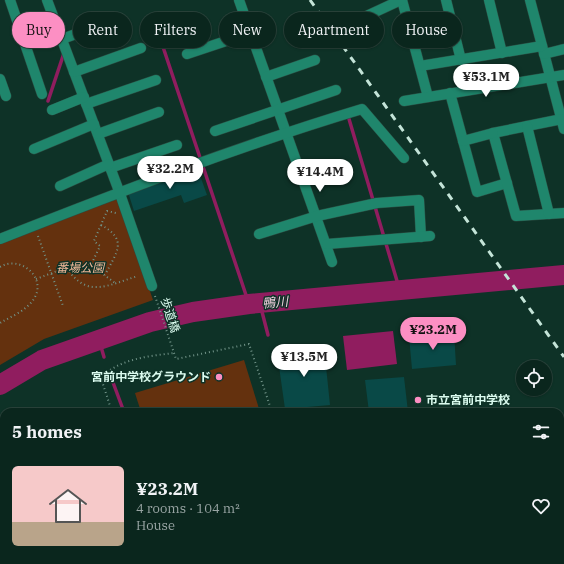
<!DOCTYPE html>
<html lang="en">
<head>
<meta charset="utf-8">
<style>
	:root { --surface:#0a261d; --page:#18322a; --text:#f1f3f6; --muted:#99a5a4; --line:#2a433b; --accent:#fc8fc3 }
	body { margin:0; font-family:"IBM Plex Serif","Noto Sans JP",serif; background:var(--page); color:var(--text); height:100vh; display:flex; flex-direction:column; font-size:15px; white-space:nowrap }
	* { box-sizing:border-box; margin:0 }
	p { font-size:13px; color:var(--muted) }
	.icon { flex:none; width:22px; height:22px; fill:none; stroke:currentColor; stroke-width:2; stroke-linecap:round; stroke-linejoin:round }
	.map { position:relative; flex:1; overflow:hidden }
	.drawer { position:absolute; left:0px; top:408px; width:564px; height:156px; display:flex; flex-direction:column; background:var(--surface); border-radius:12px 12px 0 0; box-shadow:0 1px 3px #0004,0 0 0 1px var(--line) }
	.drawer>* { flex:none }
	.guide { position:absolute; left:12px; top:12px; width:540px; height:36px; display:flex; gap:8px }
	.tools { position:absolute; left:516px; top:360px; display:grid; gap:8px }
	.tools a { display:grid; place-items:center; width:36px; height:36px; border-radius:50%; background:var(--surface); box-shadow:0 1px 3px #0004,0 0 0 1px var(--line); font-size:20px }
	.price { position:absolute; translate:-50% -34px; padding:0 9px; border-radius:14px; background:#fff; color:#222; font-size:13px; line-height:26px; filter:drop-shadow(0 1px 2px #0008) }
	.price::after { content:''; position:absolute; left:50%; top:24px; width:12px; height:9px; margin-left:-6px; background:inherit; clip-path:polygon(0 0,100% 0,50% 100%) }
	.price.current { background:var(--accent); color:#111 }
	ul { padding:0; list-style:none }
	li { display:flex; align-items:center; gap:12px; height:100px; padding:0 12px }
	li span { display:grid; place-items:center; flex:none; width:112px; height:80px; border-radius:6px; color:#555 }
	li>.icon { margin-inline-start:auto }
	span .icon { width:48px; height:48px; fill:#fffc; stroke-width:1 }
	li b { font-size:17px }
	h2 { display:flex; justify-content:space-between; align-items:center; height:48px; padding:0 12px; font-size:17px }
	.chip { padding:0 14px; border-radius:18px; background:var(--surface); box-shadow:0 1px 3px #0004,0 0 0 1px var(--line); font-size:14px; line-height:36px }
	.chip.current { background:var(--accent); color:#111 }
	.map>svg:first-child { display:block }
	.green { fill:#64310e }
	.water { fill:#901d5f }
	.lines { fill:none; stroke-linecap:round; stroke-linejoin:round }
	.stream { stroke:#901d5f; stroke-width:3.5 }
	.river { stroke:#901d5f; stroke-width:20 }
	.building { fill:#094947 }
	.minor-casing { stroke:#2b4e43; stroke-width:11 }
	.path { stroke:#729489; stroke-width:2; stroke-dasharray:1 3; stroke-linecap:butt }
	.minor { stroke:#1f866c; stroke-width:10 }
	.rail { stroke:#c4e4d8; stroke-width:3; stroke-dasharray:7 7; stroke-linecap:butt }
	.poi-dot { fill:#fc8fc3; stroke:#0e3227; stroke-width:1.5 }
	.labels { text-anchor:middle; stroke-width:3; stroke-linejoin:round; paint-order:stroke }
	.park-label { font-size:12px; font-style:italic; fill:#eeb798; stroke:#0e3227 }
	.street-label { font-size:12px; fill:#dbfbef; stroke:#0e3227 }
	.poi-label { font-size:12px; font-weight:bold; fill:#dbfbef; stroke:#0e3227; text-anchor:end }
	.water-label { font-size:13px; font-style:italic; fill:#eecfdc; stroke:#0e3227 }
</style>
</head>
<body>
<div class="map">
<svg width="564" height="564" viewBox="0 0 564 564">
	<rect width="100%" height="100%" fill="#0e3227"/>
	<g class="green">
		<path d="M117 194 153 300 44 339 0 365V242Z"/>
		<path d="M244 360 260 412H141L135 393Z"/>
		<path d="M4 461V560H42L43 564H0V462Z"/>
		<path d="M46 560H156L157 562 156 564H48Z"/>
	</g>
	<path class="water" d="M393 331 397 364 347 370 343 336Z"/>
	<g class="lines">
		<g class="stream">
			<path d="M155 23 249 304"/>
			<path d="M48 101 64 53"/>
			<path d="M349 119 400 291"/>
			<path d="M260 304 268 335"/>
			<path d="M99 340 104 357"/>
			<path d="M111 377 124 412"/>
			<path d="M178 560 180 564"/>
		</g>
		<path class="river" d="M0 385 42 360 150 322 193 312 249 304 564 275"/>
	</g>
	<g class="building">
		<path d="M197 167 207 195 184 203 181 195 134 211 128 192Z"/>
		<path d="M454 332 456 365 412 369 409 337Z"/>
		<path d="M324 347 330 405 285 409 277 352Z"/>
		<path d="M404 377 408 412H369L365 380Z"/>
	</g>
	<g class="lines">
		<g class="minor-casing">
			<g id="minor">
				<path d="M10 0 42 94"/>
				<path d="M47 0 119 191 152 286"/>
				<path d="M239 0 332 262"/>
				<path d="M402 0 428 97"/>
				<path d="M446 0 461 60"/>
				<path d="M489 0 502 53"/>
				<path d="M530 0 564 129"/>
				<path d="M360 19 401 0"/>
				<path d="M62 39 120 18"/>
				<path d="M187 54 250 33"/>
				<path d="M544 54 564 49"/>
				<path d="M420 66 542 46"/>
				<path d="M74 72 141 48"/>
				<path d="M266 77 315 60"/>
				<path d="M0 79 6 96"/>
				<path d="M450 93 477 192 507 183"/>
				<path d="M404 101 564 75"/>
				<path d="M86 104 156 80"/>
				<path d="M52 110 84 97"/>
				<path d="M562 119 493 133 516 216 564 213"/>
				<path d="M527 126 549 214"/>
				<path d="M215 131 336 90"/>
				<path d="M98 134 159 112"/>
				<path d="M463 141 493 133"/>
				<path d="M34 149 94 124"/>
				<path d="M110 168 177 145"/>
				<path d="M60 186 109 164"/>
				<path d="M259 234 317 216 377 203 419 200 421 237"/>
				<path d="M0 239C119 192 239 146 362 109L404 158"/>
				<path d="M327 244 430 236"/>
				<path d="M560 492H564"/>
				<path d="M361 560 362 564"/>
				<path d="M514 560 516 564"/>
				<path d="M555 560 556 564"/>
			</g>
		</g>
		<g class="path">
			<path d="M101 225C129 240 116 253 105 275"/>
			<path d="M38 236 63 306"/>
			<path d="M91 265 115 283"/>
			<path d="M0 267C19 255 46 276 35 297 28 310 12 316 0 323"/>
			<path d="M67 268C87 299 108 285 138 276"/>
			<path d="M36 279 81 262 91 265 100 246 94 241 107 211 116 213"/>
			<path d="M155 296 176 359 249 344 272 412"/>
			<path d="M112 412 101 378C118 359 149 356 174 353"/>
			<path d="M0 453 4 452"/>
			<path d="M166 560 167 564"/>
			<path d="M321 560 322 564"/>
		</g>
		<use href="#minor" class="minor"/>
		<path class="rail" d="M310 0 564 357"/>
	</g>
	<g class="poi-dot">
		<circle cx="219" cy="377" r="4"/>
		<circle cx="418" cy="400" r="4"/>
	</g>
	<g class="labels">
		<g class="park-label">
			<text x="80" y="272">番場公園</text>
		</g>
		<g class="street-label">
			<text transform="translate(170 315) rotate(72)" y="4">歩道橋</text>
		</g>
		<g class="poi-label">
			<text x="211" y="381">宮前中学校グラウンド</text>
			<text x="426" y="404" text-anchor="start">市立宮前中学校</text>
		</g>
		<g class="water-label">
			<text transform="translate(275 302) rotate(-5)" y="5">鴨川</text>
		</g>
	</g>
</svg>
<div class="tools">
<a><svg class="icon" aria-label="locate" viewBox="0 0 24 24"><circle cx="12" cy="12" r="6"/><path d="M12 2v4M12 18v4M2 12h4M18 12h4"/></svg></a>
</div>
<b class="price" style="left:486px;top:98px">¥53.1M</b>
<b class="price" style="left:170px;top:190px">¥32.2M</b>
<b class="price" style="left:320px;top:193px">¥14.4M</b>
<b class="price current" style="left:433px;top:351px">¥23.2M</b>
<b class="price" style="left:304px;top:378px">¥13.5M</b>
<div class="guide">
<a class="chip current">Buy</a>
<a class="chip">Rent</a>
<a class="chip">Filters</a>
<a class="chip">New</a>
<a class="chip">Apartment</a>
<a class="chip">House</a>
</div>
<section class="drawer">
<h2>5 homes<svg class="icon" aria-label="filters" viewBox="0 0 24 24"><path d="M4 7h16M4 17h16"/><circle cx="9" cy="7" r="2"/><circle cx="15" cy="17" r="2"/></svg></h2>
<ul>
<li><span style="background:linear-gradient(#f6c9c9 70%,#b9a48a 0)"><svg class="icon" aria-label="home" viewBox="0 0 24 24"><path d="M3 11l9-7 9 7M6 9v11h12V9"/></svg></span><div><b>¥23.2M</b><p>4 rooms · 104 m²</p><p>House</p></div><svg class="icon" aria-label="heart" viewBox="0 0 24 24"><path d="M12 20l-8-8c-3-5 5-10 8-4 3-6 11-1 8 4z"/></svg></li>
</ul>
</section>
</div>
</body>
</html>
